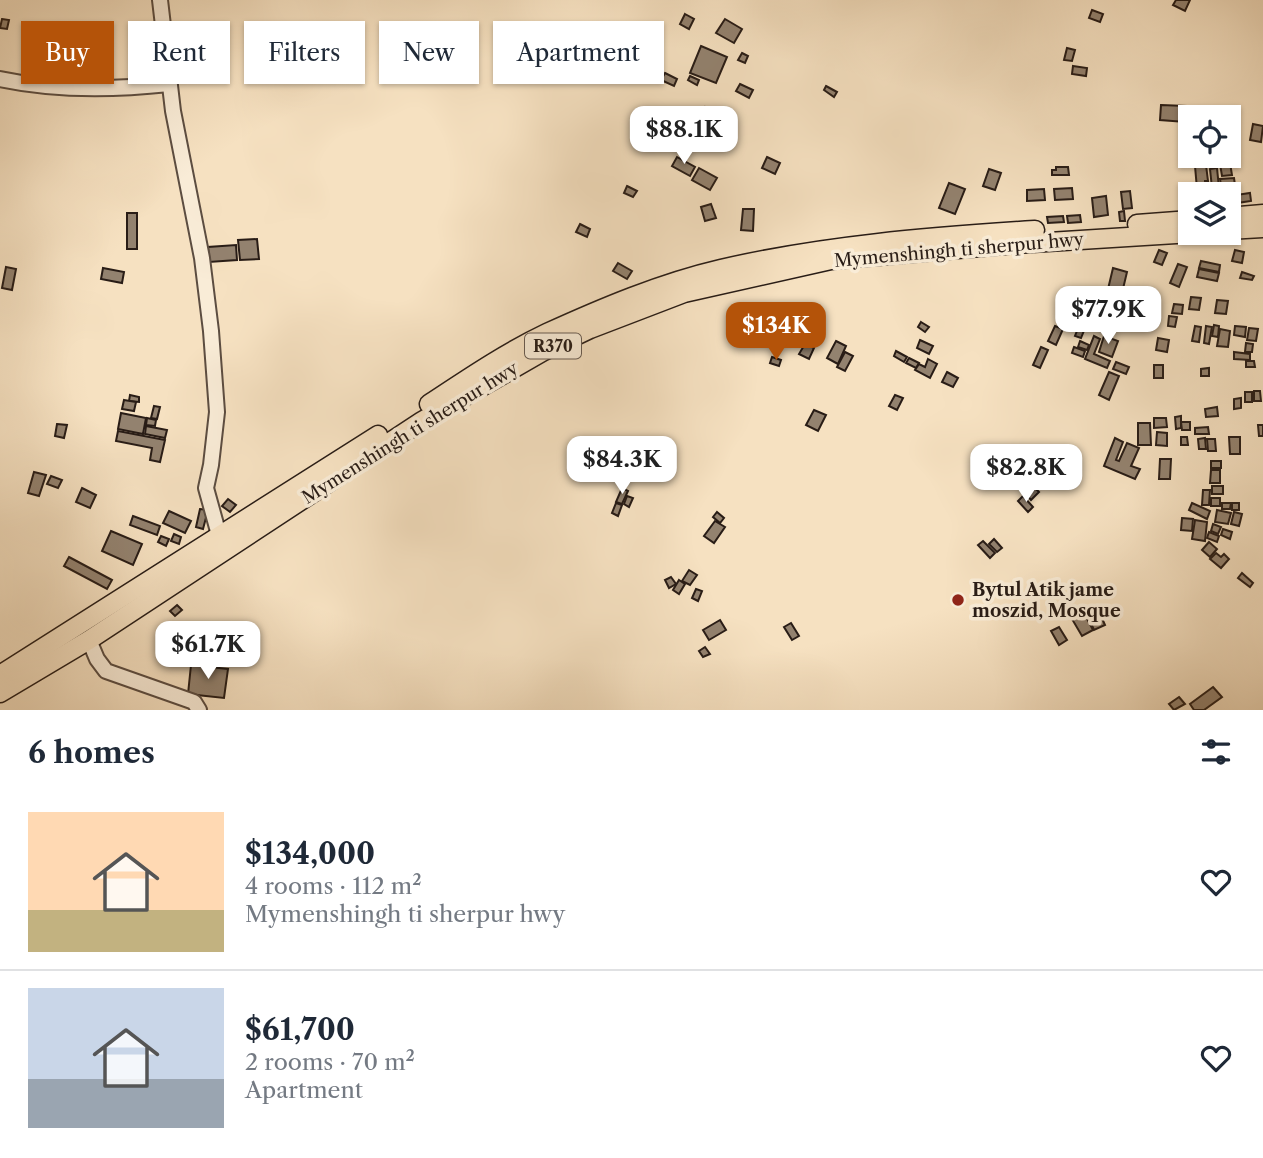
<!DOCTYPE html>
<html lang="en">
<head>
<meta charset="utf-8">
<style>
	:root { --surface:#fff; --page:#f6f6f7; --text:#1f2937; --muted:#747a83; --line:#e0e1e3; --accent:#b45309 }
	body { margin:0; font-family:"Libre Caslon Text",serif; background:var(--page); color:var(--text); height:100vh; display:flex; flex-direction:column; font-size:26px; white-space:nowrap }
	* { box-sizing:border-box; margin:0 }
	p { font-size:23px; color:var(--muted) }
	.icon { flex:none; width:38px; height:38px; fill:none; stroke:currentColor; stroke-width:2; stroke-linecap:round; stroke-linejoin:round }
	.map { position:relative; height:710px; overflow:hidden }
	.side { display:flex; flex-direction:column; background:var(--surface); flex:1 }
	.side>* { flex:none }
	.banner { position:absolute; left:21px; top:21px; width:700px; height:63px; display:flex; gap:14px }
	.buttons { position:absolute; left:1178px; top:105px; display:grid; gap:14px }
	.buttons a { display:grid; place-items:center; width:63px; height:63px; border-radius:0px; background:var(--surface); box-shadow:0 2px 5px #0004; font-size:35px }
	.price { position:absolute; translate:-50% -60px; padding:0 16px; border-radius:14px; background:#fff; color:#222; font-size:23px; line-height:46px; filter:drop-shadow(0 2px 4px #0008) }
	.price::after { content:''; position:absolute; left:50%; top:42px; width:21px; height:16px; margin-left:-10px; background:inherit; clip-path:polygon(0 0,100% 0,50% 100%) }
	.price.selected { background:var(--accent); color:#fff }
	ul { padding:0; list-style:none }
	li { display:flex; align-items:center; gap:21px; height:175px; padding:0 28px }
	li+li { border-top:2px solid var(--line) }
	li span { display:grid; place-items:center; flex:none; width:196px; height:140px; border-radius:0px; color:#555 }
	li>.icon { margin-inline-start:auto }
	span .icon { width:84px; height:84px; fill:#fffc; stroke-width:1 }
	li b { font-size:30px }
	h2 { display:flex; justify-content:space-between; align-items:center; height:84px; padding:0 28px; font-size:30px }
	.tag { padding:0 24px; border-radius:0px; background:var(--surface); box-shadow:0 2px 5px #0004; font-size:24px; line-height:63px }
	.tag.selected { background:var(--accent); color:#fff }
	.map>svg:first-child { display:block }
	.building { fill:#93826f; stroke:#281c16; stroke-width:2 }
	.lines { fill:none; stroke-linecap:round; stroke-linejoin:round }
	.minor-casing { stroke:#5c4d41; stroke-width:18 }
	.major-casing { stroke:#281c16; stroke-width:21 }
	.minor { stroke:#f9ecd7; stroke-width:14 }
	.major { stroke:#f6e1c1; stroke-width:18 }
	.poi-dot { fill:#8f2418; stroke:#f9ecd7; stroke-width:2.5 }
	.labels { text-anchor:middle; stroke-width:7; stroke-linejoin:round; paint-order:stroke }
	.shield { fill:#f9ecd7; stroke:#675a50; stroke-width:2 }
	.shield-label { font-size:16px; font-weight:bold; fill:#281c16 }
	.street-label { font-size:18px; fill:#281c16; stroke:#f9ecd7 }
	.poi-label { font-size:18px; font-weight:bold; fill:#281c16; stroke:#f9ecd7; text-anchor:start }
</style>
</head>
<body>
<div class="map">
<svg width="1263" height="710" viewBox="0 0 1263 710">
	<rect width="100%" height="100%" fill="#f6e1c1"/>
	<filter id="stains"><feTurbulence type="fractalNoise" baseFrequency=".00286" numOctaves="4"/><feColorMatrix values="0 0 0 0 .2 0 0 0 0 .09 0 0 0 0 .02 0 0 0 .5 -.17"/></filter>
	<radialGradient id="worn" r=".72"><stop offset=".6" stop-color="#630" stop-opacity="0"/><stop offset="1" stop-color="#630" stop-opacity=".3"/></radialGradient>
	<g class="building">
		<path d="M1176 0H1190L1185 11 1173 5Z"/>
		<path d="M1092 10 1103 14 1100 22 1089 18Z"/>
		<path d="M685 14 694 19 689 29 680 24Z"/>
		<path d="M2 19 9 20 7 29 0 28Z"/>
		<path d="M725 19 742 29 734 43 716 33Z"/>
		<path d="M701 46 727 57 716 83 690 73Z"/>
		<path d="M1067 48 1075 50 1072 61 1064 60Z"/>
		<path d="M742 53 748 56 745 63 738 60Z"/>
		<path d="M1073 66 1087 68 1086 76 1072 74Z"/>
		<path d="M665 73 677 79 674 86 661 80Z"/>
		<path d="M690 76 699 80 697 85 688 80Z"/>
		<path d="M740 84 753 90 749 98 736 91Z"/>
		<path d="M826 86 837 92 834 97 824 90Z"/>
		<path d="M1161 105 1186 106 1185 122 1160 120Z"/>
		<path d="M705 107 718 114 715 121 701 114Z"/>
		<path d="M1253 124 1263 126 1261 142 1250 140Z"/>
		<path d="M677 157 695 167 690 176 672 166Z"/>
		<path d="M767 157 780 163 775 174 762 168Z"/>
		<path d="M1230 163 1232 175 1222 176 1220 164Z"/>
		<path d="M1206 165 1208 181H1205V189H1197L1195 166Z"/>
		<path d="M1056 167H1068L1069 175H1052V170H1056Z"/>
		<path d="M699 168 717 178 710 190 692 180Z"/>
		<path d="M1217 168 1219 188H1212L1210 169Z"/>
		<path d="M989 169 1001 173 995 190 983 186Z"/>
		<path d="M1234 178 1235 185 1221 186 1220 179Z"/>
		<path d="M949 183 965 189 955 214 939 208Z"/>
		<path d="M627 186 637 191 633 197 624 193Z"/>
		<path d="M1233 187 1234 193 1220 194V188Z"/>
		<path d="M1072 188 1073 199 1055 200 1054 189Z"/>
		<path d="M1044 189 1045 200 1027 201V190Z"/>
		<path d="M1130 191 1132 208 1123 209 1121 192Z"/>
		<path d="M1250 193 1251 201 1237 203 1236 195Z"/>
		<path d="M1228 195H1233L1235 209 1228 210Z"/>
		<path d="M1106 196 1108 215 1094 217 1092 198Z"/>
		<path d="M711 204 716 218 705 221 701 207Z"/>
		<path d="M743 209H754L753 231 741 230Z"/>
		<path d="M1124 211 1125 221H1120L1119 212Z"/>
		<rect x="127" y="213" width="10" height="36"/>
		<path d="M1080 215 1081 222 1068 223 1067 216Z"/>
		<path d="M1063 216 1064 222 1048 223 1047 217Z"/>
		<path d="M580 224 590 229 587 237 576 232Z"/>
		<path d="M257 239 259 259 240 260 238 240Z"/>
		<path d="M236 245 237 260 209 262 208 247Z"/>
		<path d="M1159 250 1167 253 1162 265 1154 262Z"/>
		<path d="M1235 250 1244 252 1242 263 1232 261Z"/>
		<path d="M1201 261 1220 265 1219 272 1199 268Z"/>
		<path d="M618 263 632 271 627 279 613 271Z"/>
		<path d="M1178 264 1187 267 1179 287 1170 283Z"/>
		<path d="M6 267 16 269 12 290 2 288Z"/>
		<path d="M103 268 124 272 122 283 101 279Z"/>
		<path d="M1113 268 1127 272 1118 310 1104 306Z"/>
		<path d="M1199 269 1219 273 1217 281 1197 277Z"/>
		<path d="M1242 272 1254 276 1252 280 1240 278Z"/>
		<path d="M1144 289 1153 292 1146 311 1137 307Z"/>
		<path d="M1191 297 1201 298 1199 310 1189 309Z"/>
		<path d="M1217 300 1228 301 1226 314 1215 313Z"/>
		<path d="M1174 304 1183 305 1182 314 1172 313Z"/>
		<path d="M1169 316 1177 317 1175 327 1168 326Z"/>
		<path d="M921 322 929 327 925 332 918 327Z"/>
		<path d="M1214 325 1219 326 1218 337 1212 336Z"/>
		<path d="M1055 326 1063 329 1056 345 1048 341Z"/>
		<path d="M1079 326 1085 328 1081 338 1075 336Z"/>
		<path d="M1195 326 1201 327 1199 342 1192 341Z"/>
		<path d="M1206 326 1212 327 1209 344 1204 343Z"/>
		<path d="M1235 326 1246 327 1245 337 1234 335Z"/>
		<path d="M1249 328 1258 329 1256 341 1247 340Z"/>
		<path d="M1220 329 1230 331 1228 347 1217 346Z"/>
		<path d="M1094 336 1100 339 1094 354 1110 361 1107 368 1085 359Z"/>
		<path d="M1104 336 1118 341 1112 357 1099 352Z"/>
		<path d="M1158 338 1169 340 1167 352 1156 350Z"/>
		<path d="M920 340 933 346 929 354 917 348Z"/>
		<path d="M836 341 846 346 838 364 827 358Z"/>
		<path d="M1080 341 1089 345 1087 350 1078 347Z"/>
		<path d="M1246 343 1253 344 1252 352H1245Z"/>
		<path d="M805 344 814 348 809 359 799 354Z"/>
		<path d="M1041 347 1048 350 1040 368 1033 365Z"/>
		<path d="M1074 347 1085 351 1083 357 1072 353Z"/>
		<path d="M896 351 907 357 904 362 894 356Z"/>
		<path d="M845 352 853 356 845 371 837 367Z"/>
		<path d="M1234 352 1250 354V360L1234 359Z"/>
		<path d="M772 357 781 360 779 366 770 363Z"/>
		<path d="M909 358 919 363 916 368 906 363Z"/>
		<path d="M928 359 937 364 930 378 915 370 919 364 925 367Z"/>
		<path d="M1246 361H1254L1255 367H1246Z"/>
		<path d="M1116 362 1129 367 1126 374 1113 369Z"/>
		<rect x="1154" y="365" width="9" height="13"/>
		<path d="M1209 368V376H1201V369Z"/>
		<path d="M947 372 958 378 953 387 942 382Z"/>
		<path d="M1109 372 1119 376 1109 400 1099 395Z"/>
		<path d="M1254 391H1260L1261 401H1254Z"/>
		<rect x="1245" y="392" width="7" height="10"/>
		<path d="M130 395 139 397V402L129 401Z"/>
		<path d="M895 395 903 398 897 410 889 406Z"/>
		<path d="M1241 398V408L1234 409V399Z"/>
		<path d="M124 400 136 402 134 411 122 409Z"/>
		<path d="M154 406 160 407 157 419 151 418Z"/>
		<path d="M1217 407 1218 416 1206 417 1205 409Z"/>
		<path d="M814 410 826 415 818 431 806 425Z"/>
		<path d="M121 413 146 418 143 434 118 429Z"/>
		<path d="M1181 416V428L1176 429 1175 417Z"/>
		<path d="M147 418 156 420 155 426 146 425Z"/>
		<path d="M1154 418H1166L1167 427 1154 428Z"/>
		<path d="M1181 422H1190V430H1182Z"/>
		<path d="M1138 423H1150L1151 445H1138Z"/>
		<path d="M57 424 67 425 64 438 55 436Z"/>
		<path d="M1258 425H1263V436H1259Z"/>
		<path d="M146 426 167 430 165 438 145 434Z"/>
		<path d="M1208 427 1209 434H1195V428Z"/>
		<path d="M118 431 165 440 160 462 150 460 152 448 116 441Z"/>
		<path d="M1157 432 1167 433V446L1156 445Z"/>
		<path d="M1181 437H1187L1188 445H1181Z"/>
		<path d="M1229 437H1240V454H1230Z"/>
		<path d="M1115 438 1123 442 1116 460 1119 461 1127 443 1139 448 1131 466 1140 469 1135 479 1104 466Z"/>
		<path d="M1205 438 1206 449H1199L1198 439Z"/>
		<path d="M1207 439H1215L1216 451H1208Z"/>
		<path d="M1160 459H1171L1170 479H1159Z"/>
		<rect x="1211" y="461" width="10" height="7"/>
		<path d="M1211 470H1220V483H1210Z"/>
		<path d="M34 472 46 475 39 496 28 493Z"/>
		<path d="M51 476 62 480 58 488 47 484Z"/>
		<path d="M1032 485 1039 492 1031 500 1024 492Z"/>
		<rect x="1212" y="486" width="11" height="8"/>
		<path d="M82 488 96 495 90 508 76 502Z"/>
		<path d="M622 488 628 491 622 504 616 502Z"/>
		<path d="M1203 490H1210L1209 505H1202Z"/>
		<path d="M627 496 633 498 629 507 624 504Z"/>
		<path d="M1023 496 1033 507 1028 512 1018 501Z"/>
		<rect x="1211" y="498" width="9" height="8"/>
		<path d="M228 499 236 505 230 512 222 506Z"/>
		<path d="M616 503 622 505 618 516 612 513Z"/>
		<path d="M1192 503 1210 511 1207 519 1189 510Z"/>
		<path d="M1222 503H1231L1230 509H1222Z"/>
		<rect x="1232" y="503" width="7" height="7"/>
		<path d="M200 509 208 510 203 529 196 527Z"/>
		<path d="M1217 510 1231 513 1228 524 1215 522Z"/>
		<path d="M169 511 191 521 185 533 163 523Z"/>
		<path d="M717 512 724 518 720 523 713 517Z"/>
		<path d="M1234 512 1242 514 1239 526 1231 524Z"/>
		<path d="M133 516 160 526 157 535 130 525Z"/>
		<path d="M1182 518 1193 519 1192 531 1181 530Z"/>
		<path d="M1195 520 1207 522 1205 541 1192 539Z"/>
		<path d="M715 521 725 527 714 543 704 536Z"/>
		<path d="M1213 524 1221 527 1218 534 1211 531Z"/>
		<path d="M1223 529 1232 532 1230 539 1221 535Z"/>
		<path d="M111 531 142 544 133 565 102 551Z"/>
		<path d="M1209 532 1219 536 1217 542 1207 538Z"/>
		<path d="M174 534 181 537 179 544 171 541Z"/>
		<path d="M161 536 169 539 166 546 158 542Z"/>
		<path d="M994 539 1002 548 997 552 989 544Z"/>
		<path d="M983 541 995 553 990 558 978 545Z"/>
		<path d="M1209 542 1217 549 1210 557 1202 550Z"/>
		<path d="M1216 553 1221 557 1224 554 1229 559 1221 568 1210 559Z"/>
		<path d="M69 557 112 580 107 589 64 566Z"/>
		<path d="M689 570 697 575 690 585 682 581Z"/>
		<path d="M1242 573 1253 583 1250 587 1238 578Z"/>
		<path d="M671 577 676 584 669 588 665 580Z"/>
		<path d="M679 580 685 584 679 594 673 590Z"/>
		<path d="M696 589 702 591 698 601 692 598Z"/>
		<path d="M177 605 182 610 175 616 170 611Z"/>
		<path d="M1084 613 1093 630 1082 636 1072 619Z"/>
		<path d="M1101 616 1105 625 1094 630 1090 621Z"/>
		<path d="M720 620 726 630 709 640 703 630Z"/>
		<path d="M791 623 799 636 792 640 784 627Z"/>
		<path d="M1059 627 1067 640 1059 645 1051 631Z"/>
		<path d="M167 644 191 653 188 662 163 653Z"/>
		<path d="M705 647 710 654 703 657 699 651Z"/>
		<path d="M191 665 228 669 224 698 188 694Z"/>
		<path d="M1213 687 1222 697 1204 710H1194L1190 704Z"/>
		<path d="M1179 697 1185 704 1174 710 1169 704Z"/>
	</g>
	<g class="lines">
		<g class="minor-casing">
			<g id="minor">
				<path d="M160 0 173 111 202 258 211 331 217 412 211 465 206 488 219 535"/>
				<path d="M0 79C56 91 112 90 169 84"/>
				<path d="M89 640 97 659 106 671 194 702 199 710"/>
			</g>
		</g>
		<g class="major-casing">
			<g id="major">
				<path d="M1228 217 1263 214"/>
				<path d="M1137 224 1190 220"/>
				<path d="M1228 230 1263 228"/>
				<path d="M429 404C467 379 505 353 547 333 602 308 661 283 721 269 824 245 929 237 1035 230"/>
				<path d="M0 675 378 435"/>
				<path d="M0 693 89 640 422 421 544 351 590 329 684 293 831 260 1015 244 1192 233"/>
			</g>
		</g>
		<use href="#minor" class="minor"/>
		<use href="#major" class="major"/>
	</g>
	<circle class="poi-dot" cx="958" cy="600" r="7"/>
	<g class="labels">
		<rect class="shield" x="525" y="333.5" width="56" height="25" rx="5"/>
		<g class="shield-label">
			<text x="553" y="352">R370</text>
		</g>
		<g class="street-label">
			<text transform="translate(959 250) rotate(-5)" y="6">Mymenshingh ti sherpur hwy</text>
			<text transform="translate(410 433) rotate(-32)" y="6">Mymenshingh ti sherpur hwy</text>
		</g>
		<g class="poi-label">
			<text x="972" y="596">Bytul Atik jame<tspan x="972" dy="21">moszid, Mosque</tspan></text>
		</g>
	</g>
	<rect width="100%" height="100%" filter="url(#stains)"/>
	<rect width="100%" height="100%" fill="url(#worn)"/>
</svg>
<div class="buttons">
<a><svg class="icon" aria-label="locate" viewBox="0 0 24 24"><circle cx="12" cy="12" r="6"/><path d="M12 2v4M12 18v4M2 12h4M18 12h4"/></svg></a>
<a><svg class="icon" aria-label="layers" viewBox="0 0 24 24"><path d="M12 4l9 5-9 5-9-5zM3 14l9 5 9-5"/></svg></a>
</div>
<b class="price" style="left:684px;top:166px">$88.1K</b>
<b class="price" style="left:1108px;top:346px">$77.9K</b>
<b class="price selected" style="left:776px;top:362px">$134K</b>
<b class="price" style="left:622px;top:496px">$84.3K</b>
<b class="price" style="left:1026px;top:504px">$82.8K</b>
<b class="price" style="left:208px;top:681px">$61.7K</b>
<div class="banner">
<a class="tag selected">Buy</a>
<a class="tag">Rent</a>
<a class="tag">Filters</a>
<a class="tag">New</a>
<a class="tag">Apartment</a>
</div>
</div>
<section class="side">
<h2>6 homes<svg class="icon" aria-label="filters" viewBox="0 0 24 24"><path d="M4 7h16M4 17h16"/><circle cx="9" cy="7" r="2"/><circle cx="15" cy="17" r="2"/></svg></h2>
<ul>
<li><span style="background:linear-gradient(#ffd9b3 70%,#c2b280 0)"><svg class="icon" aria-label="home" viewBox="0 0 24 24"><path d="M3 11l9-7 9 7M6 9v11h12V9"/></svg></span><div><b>$134,000</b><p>4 rooms · 112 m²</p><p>Mymenshingh ti sherpur hwy</p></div><svg class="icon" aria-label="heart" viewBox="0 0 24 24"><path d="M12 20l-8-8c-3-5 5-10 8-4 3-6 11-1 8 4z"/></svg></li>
<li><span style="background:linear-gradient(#c9d6e8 65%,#9aa5b1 0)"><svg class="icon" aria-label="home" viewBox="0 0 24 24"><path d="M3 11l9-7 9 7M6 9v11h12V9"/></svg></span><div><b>$61,700</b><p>2 rooms · 70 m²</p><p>Apartment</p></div><svg class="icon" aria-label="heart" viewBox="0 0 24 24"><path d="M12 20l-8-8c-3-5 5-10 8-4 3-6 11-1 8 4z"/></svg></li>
</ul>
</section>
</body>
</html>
